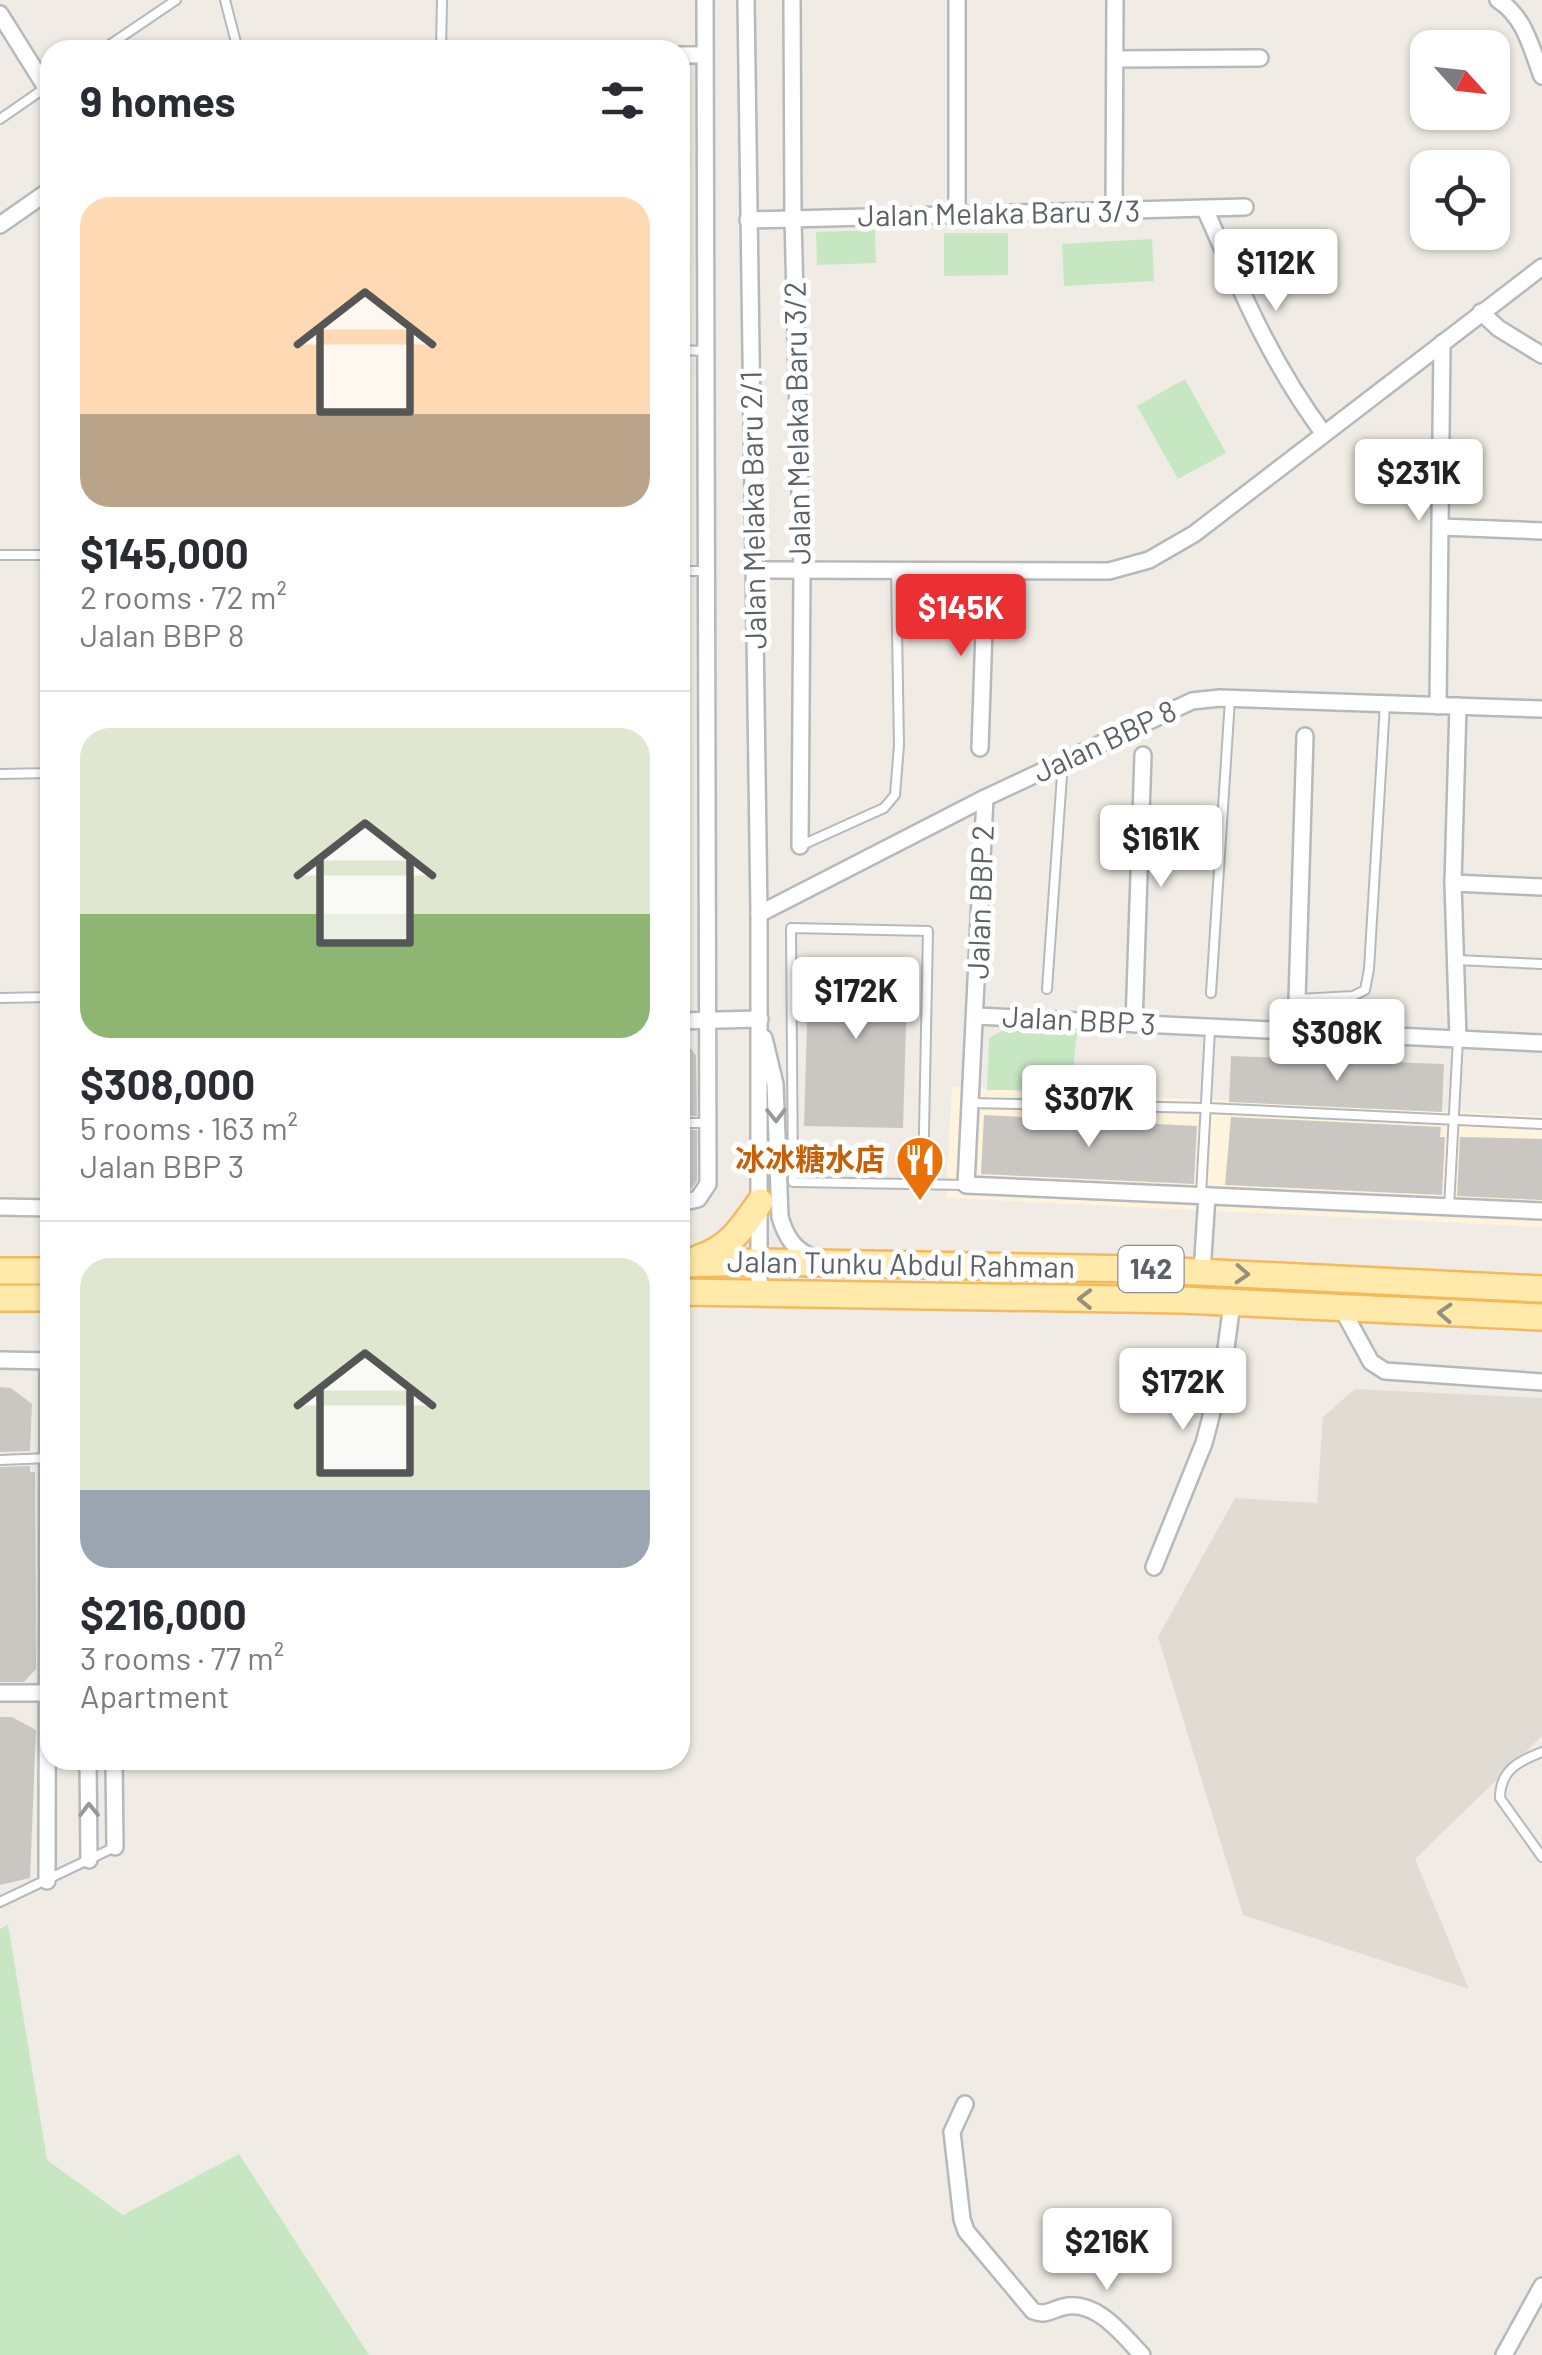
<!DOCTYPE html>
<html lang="en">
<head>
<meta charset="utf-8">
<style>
	:root { --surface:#fff; --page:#f2f2f3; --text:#2b2b33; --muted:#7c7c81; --line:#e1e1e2; --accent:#eb3034 }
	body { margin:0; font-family:Barlow,"Noto Sans SC",sans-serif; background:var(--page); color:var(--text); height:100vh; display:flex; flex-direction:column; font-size:38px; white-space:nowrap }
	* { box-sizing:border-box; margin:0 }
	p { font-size:32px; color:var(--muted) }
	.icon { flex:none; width:55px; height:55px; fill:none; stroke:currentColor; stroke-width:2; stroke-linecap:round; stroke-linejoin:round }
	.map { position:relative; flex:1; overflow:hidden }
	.side { position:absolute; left:40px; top:40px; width:650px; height:1730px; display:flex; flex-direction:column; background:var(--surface); border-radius:30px; box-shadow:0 2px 8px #0004 }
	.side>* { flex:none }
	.needle { width:65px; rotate:117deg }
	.buttons { position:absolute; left:1410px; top:30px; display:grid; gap:20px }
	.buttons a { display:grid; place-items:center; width:100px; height:100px; border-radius:20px; background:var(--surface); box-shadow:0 2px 8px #0004; font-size:50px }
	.price { position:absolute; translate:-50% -85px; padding:0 22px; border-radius:10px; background:#fff; color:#222; font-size:32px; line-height:65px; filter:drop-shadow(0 2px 5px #0008) }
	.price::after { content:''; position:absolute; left:50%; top:60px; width:30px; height:22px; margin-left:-15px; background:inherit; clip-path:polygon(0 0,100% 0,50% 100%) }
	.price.active { background:var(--accent); color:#fff }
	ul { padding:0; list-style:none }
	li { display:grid; align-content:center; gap:20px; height:530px; padding:0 40px }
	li+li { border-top:2px solid var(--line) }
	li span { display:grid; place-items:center; height:310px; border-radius:30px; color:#555 }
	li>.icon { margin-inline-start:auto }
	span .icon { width:180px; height:180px; fill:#fffc; stroke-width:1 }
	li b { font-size:42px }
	h2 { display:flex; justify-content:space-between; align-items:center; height:120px; padding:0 40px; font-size:42px }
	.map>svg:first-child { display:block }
	.commercial { fill:#fef3dc }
	.education { fill:#e0dbd3 }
	.green { fill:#c6e7c2 }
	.building { fill:#cac7c3 }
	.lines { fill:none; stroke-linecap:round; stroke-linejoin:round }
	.service-casing { stroke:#b6b9bc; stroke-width:12 }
	.minor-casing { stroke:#b6b9bc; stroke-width:20 }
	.primary-casing { stroke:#f3b95b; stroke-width:30 }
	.service { stroke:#fff; stroke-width:8 }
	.minor { stroke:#fff; stroke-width:15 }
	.primary { stroke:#ffe9ab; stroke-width:25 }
	.oneway { stroke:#96999c }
	.oneway2 { stroke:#96917e }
	.labels { text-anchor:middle; stroke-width:10; stroke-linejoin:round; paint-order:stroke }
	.shield { fill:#fff; stroke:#8e9194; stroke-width:2.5 }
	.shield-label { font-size:28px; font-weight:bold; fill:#5d6266 }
	.street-label { font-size:30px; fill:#5d6266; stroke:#fff }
	.food-label { font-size:30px; font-weight:bold; fill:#c56008; stroke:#fff; text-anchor:end }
</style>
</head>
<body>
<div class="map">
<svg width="1542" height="2355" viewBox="0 0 1542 2355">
	<rect width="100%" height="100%" fill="#f0ece5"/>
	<path class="commercial" d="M952 1087 1542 1116V1227L946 1198Z"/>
	<path class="education" d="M1355 1389 1542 1398V1736L1415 1859 1469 1989 1243 1915 1158 1637 1235 1498 1317 1503 1323 1417Z"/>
	<g class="green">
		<path d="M875 230 876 263 817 265 816 232Z"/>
		<path d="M944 233H1008V275L944 276Z"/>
		<path d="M1152 239 1154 281 1064 286 1062 244Z"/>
		<path d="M1185 379 1226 453 1178 479 1137 406Z"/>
		<path d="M1004 1030 1077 1032 1071 1091 987 1090 989 1038Z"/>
		<path d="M8 1924 47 2160 123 2215 239 2154 369 2355H0V1929Z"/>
	</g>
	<g class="building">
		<path d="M809 957 908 959 903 1128 804 1126Z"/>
		<path d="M680 1049H691L696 1056 697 1116H680Z"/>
		<path d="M1231 1056 1444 1064 1442 1112 1229 1102Z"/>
		<path d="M984 1115 1197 1126 1194 1184 981 1174Z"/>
		<path d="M1231 1117 1441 1127 1440 1137H1445L1442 1195 1225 1185Z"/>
		<path d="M680 1130H697V1181L691 1189 680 1191Z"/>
		<path d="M1460 1137 1542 1139V1200L1457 1196Z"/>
		<path d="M0 1387 11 1388 32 1404 30 1451 0 1452Z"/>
		<path d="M30 1466V1472H35L36 1669 24 1682H0V1467Z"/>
		<path d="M0 1717H12L36 1730 30 1878 0 1885Z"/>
	</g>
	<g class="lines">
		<g class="service-casing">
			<g id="service">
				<path d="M225 0 238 50"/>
				<path d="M102 50 176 0"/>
				<path d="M441 50 442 0"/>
				<path d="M0 119 45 88"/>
				<path d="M680 350 703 351"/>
				<path d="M0 555H50"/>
				<path d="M680 571H707"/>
				<path d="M0 774 50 773"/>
				<path d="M802 845 884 808 895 795 899 745 896 571"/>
				<path d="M1457 960 1542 964"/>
				<path d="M1047 989 1063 761"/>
				<path d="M1211 993 1230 699"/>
				<path d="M0 998 50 997"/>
				<path d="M1298 999 1353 996 1365 990 1369 969 1385 704"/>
				<path d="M970 1103 1207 1108 1542 1124"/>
				<path d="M680 1123H707"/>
				<path d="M923 1182 928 931 791 928 793 1182 966 1185"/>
				<path d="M1201 1194 1210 1029"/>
				<path d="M1449 1207 1458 1039"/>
				<path d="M0 1460 49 1458"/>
				<path d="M1542 1752C1519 1761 1500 1770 1500 1798L1542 1857"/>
				<path d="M0 1902 115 1847"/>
			</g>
		</g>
		<g class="minor-casing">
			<g id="minor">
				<path d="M746 0 759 914V1295"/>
				<path d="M792 0 793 219 802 571 800 846"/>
				<path d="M957 0V215"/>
				<path d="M1498 0C1525 17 1531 48 1542 76"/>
				<path d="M0 14 50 94"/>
				<path d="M680 55H704"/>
				<path d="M1115 59 1260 58"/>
				<path d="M1205 209C1240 289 1271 363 1324 434"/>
				<path d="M1114 212 1115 0"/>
				<path d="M748 220 1245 207"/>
				<path d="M0 225 50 190"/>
				<path d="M1481 312 1498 328 1542 355"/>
				<path d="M1441 527 1542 531"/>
				<path d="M755 570 1109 571 1149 560 1194 534 1542 267"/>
				<path d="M1438 706 1442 343"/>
				<path d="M980 748 986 571"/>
				<path d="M985 798 966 1185 1542 1211"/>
				<path d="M1453 883 1542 887"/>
				<path d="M759 914 985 798 1192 701 1220 698 1542 709"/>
				<path d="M976 1016 1542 1043"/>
				<path d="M680 1021 760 1019"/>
				<path d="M1134 1024 1143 755"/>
				<path d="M1296 1033 1305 736"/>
				<path d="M764 1038 775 1084 780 1217C786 1237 794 1250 814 1258"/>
				<path d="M1458 1039 1453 883 1458 706"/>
				<path d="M680 1203 698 1199 708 1184 705 0"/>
				<path d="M0 1207 50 1208"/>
				<path d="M1202 1272 1207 1196"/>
				<path d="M1342 1309 1371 1362 1385 1371 1542 1382"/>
				<path d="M0 1360 50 1361"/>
				<path d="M1154 1567 1204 1443 1223 1371 1232 1303"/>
				<path d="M0 1693H50"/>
				<path d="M88 1760 89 1860"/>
				<path d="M114 1760 115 1847"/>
				<path d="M47 1881 48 1361"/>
				<path d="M965 2104 952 2132 962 2219 966 2231 1033 2311C1046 2316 1051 2310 1063 2307 1096 2299 1122 2334 1142 2355"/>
				<path d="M1504 2355 1542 2286"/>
			</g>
		</g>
		<g class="primary-casing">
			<g id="primary">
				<path d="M699 1258C730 1248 742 1228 760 1202"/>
				<path d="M680 1264 760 1262 1137 1269 1542 1289"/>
				<path d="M0 1271H50"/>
				<path d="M680 1292 1182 1300 1542 1317"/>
				<path d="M0 1298H50"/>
			</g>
		</g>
		<use href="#service" class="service"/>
		<use href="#minor" class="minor"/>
		<use href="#primary" class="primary"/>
	</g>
	<defs><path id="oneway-chevron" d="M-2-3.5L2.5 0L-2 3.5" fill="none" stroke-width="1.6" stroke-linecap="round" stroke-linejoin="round" transform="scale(2.5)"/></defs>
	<g class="oneway">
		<use href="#oneway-chevron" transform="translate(776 1115) rotate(89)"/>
		<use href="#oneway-chevron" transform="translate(89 1810) rotate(-91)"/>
	</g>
	<g class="oneway2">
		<use href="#oneway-chevron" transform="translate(1242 1274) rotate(3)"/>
		<use href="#oneway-chevron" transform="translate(1085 1299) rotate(-179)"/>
		<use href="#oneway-chevron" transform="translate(1445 1313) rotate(-177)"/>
	</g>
	<defs>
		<g id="restaurant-pin" transform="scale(2.5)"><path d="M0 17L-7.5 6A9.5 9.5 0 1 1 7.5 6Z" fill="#e8710a" stroke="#fff"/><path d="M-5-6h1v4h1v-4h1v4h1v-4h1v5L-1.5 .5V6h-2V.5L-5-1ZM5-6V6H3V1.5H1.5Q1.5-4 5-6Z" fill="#fff"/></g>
	</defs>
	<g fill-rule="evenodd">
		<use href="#restaurant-pin" x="920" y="1160"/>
	</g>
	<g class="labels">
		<rect class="shield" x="1118.5" y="1246" width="65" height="46" rx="8"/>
		<g class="shield-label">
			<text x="1151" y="1279">142</text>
		</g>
		<g class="street-label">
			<text transform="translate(999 214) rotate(-1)" y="10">Jalan Melaka Baru 3/3</text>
			<text transform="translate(798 423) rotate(-91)" y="10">Jalan Melaka Baru 3/2</text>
			<text transform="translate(754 510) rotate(-91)" y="10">Jalan Melaka Baru 2/1</text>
			<text transform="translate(1105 742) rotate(-25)" y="10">Jalan BBP 8</text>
			<text transform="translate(981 902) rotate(-88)" y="10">Jalan BBP 2</text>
			<text transform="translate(1079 1021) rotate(3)" y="10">Jalan BBP 3</text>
			<text transform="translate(901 1265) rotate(1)" y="10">Jalan Tunku Abdul Rahman</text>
		</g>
		<g class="food-label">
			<text x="885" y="1170">冰冰糖水店</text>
		</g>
	</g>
</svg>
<div class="buttons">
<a><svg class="needle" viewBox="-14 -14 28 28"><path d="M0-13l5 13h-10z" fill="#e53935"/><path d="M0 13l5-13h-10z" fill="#7c7c81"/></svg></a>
<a><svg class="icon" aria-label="locate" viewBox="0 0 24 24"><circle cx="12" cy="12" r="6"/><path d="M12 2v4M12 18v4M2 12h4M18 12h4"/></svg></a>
</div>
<b class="price" style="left:1276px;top:314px">$112K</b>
<b class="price" style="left:1419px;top:524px">$231K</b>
<b class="price active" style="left:961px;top:659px">$145K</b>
<b class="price" style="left:1161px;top:890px">$161K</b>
<b class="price" style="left:856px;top:1042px">$172K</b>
<b class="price" style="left:1337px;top:1084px">$308K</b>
<b class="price" style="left:1089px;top:1150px">$307K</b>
<b class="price" style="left:1183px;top:1433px">$172K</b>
<b class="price" style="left:1107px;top:2293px">$216K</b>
<section class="side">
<h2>9 homes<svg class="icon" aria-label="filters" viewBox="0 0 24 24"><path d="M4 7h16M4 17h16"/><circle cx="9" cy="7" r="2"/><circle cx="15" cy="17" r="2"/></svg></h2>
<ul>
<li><span style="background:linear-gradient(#ffd9b3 70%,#b9a48a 0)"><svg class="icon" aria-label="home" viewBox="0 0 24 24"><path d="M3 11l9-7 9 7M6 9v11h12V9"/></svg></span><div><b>$145,000</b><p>2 rooms · 72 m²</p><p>Jalan BBP 8</p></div></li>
<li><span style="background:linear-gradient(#dfe7d0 60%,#8fb573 0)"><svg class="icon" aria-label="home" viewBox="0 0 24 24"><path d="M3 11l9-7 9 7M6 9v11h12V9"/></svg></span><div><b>$308,000</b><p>5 rooms · 163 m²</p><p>Jalan BBP 3</p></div></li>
<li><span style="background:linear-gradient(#dfe7d0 75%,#9aa5b1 0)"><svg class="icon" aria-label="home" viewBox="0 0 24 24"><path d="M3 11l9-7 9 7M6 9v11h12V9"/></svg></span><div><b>$216,000</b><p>3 rooms · 77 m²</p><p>Apartment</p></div></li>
</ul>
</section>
</div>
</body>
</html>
